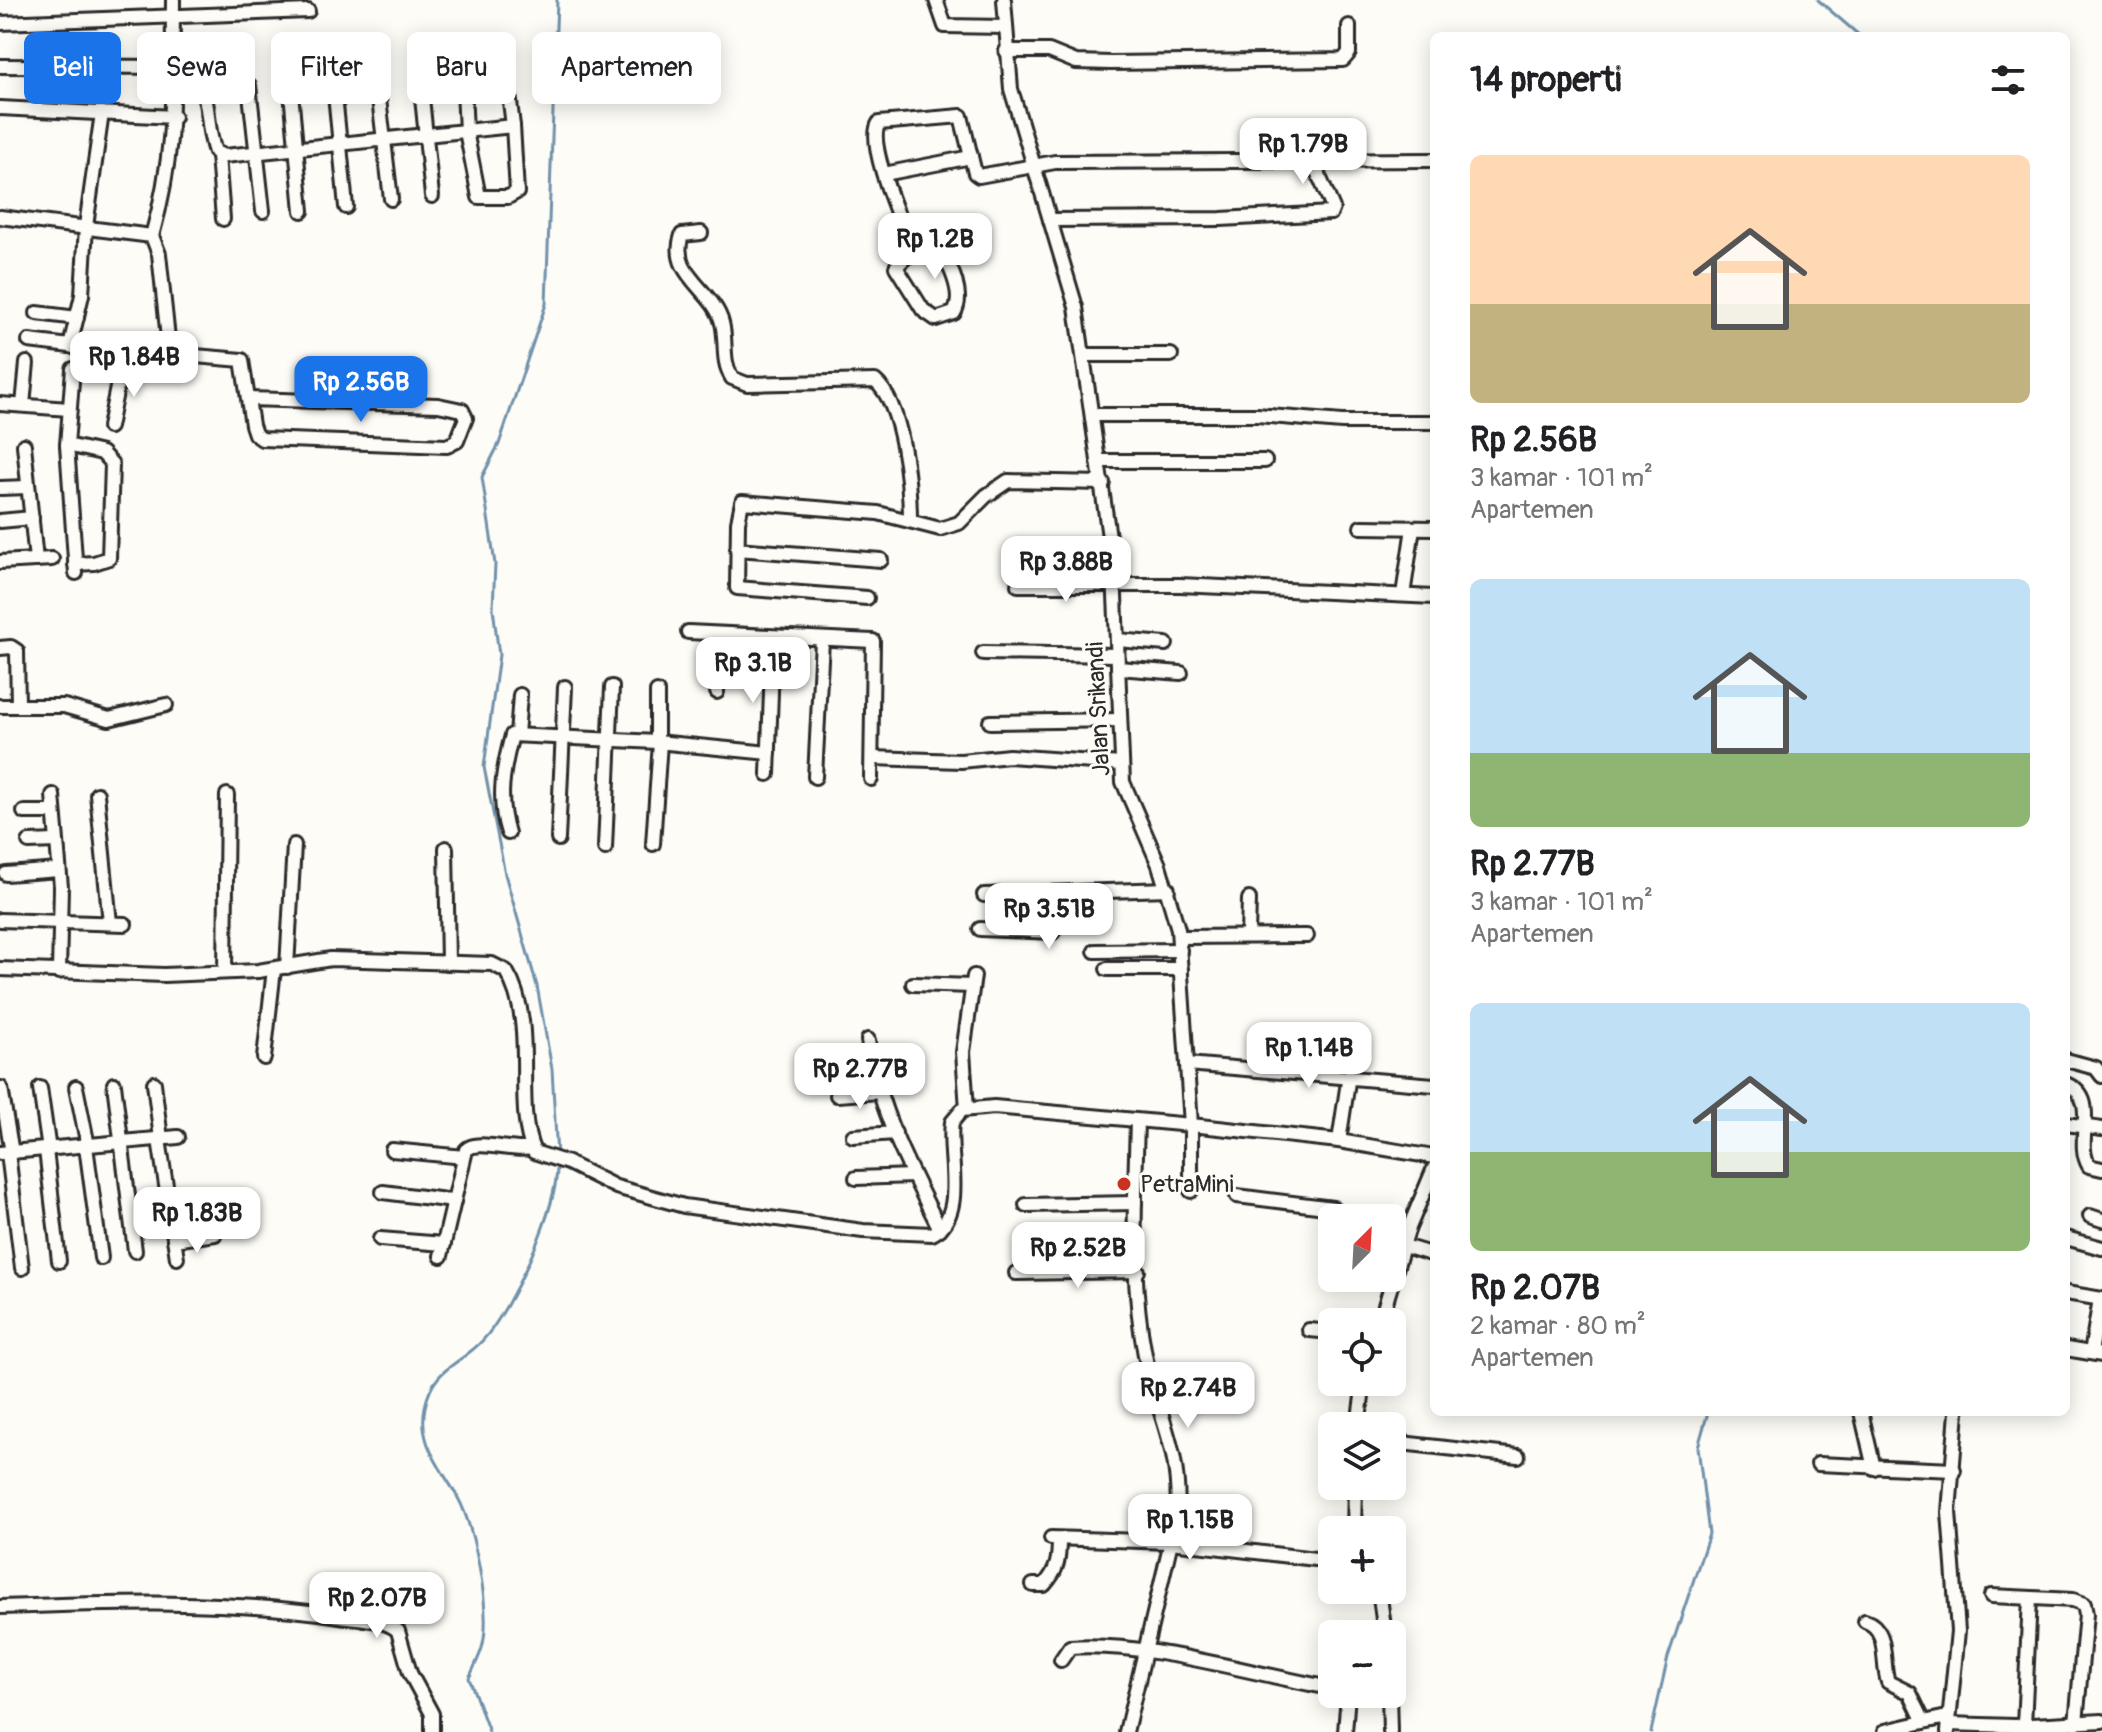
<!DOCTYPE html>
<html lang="id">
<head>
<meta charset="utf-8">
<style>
	:root { --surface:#fff; --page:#f2f2f2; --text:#202124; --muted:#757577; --accent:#1a73e8 }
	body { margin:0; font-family:Pangolin,sans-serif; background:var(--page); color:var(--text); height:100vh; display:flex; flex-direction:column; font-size:30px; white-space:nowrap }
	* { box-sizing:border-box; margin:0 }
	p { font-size:26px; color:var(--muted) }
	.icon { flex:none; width:44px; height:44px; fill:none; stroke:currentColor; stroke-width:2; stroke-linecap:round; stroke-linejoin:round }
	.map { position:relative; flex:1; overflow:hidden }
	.panel { position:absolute; left:1430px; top:32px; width:640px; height:1384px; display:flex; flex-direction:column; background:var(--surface); border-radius:12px; box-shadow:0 4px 20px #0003 }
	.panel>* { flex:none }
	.hud { position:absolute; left:24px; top:32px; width:760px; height:72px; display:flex; gap:16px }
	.needle { width:52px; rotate:24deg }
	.fabs { position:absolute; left:1318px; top:1204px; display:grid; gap:16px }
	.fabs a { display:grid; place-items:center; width:88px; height:88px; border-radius:12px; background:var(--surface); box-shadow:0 4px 20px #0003; font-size:40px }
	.price { position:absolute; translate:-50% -68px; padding:0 18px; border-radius:16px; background:#fff; color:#222; font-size:26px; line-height:52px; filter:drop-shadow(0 2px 4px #0008) }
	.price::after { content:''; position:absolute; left:50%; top:48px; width:24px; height:18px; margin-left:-12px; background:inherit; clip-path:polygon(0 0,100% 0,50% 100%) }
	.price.active { background:var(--accent); color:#fff }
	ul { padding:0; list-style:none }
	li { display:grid; align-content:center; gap:16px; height:424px; padding:0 40px }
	li span { display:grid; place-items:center; height:248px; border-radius:12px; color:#555 }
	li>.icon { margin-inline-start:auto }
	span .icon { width:144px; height:144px; fill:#fffc; stroke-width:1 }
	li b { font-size:34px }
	h2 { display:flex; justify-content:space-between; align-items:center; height:96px; padding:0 40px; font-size:34px }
	.chip { padding:0 28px; border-radius:12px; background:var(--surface); box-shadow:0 4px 20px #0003; font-size:28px; line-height:72px }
	.chip.active { background:var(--accent); color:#fff }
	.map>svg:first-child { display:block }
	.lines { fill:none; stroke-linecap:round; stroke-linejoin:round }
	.stream { stroke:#7191aa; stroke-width:3 }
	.minor-casing { stroke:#2b2b2b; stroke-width:18 }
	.minor { stroke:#fdfcf7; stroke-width:12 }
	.poi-dot { fill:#c8321e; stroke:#fdfcf7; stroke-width:3 }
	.labels { text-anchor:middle; stroke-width:6; stroke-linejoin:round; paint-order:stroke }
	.street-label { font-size:24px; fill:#2b2b2b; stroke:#fdfcf7 }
	.poi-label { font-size:24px; fill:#2b2b2b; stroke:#fdfcf7; text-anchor:start }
</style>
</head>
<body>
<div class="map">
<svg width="2102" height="1732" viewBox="0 0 2102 1732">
	<rect width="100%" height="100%" fill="#fdfcf7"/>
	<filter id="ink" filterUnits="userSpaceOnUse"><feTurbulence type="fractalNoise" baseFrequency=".0125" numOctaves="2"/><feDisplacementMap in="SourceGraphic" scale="16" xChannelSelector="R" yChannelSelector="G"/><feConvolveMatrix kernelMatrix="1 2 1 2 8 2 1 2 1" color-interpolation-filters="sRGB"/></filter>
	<g filter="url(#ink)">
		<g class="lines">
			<g class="stream">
				<path d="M1818 0 1860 36"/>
				<path d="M557 1156 552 1069 537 986 505 874 484 767 499 655 493 608 495 564 482 477 499 444 546 304 557 0"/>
				<path d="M489 1732 469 1678C474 1667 481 1655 483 1644 491 1609 474 1526 457 1496 440 1466 418 1444 425 1407 433 1367 459 1366 483 1340 512 1308 559 1206 557 1163"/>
				<path d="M1651 1732 1668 1657 1709 1534 1698 1447 1708 1412"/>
			</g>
			<g class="minor-casing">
				<g id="minor">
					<path d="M936 0 945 26 1006 27"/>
					<path d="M1004 0 1011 89 1076 307 1114 572 1123 782 1159 865 1178 929 1191 1125 1339 1141 1434 1157"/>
					<path d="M0 23 308 11"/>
					<path d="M1006 51H1049L1076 62 1111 63 1343 60 1349 53V26"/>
					<path d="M0 66 174 67C219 89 201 112 215 152L224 156 513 126 505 61"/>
					<path d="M419 68 432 196"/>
					<path d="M463 70 466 131 479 197H508L517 192 513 126"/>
					<path d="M289 71 302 211"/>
					<path d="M333 74 346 207"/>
					<path d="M376 74 391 199"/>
					<path d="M249 85 263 211"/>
					<path d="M0 108 174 117"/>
					<path d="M218 155 223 219"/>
					<path d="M884 174 971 157"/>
					<path d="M0 217 152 236 159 254 169 348 195 356 242 360 252 425 255 434 262 439 447 446 457 441 466 418 462 410 438 405 250 399"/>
					<path d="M1050 220 1221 219 1331 213 1333 208 1312 160"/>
					<path d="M701 233 682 235C668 275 714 290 722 323 727 342 721 360 732 378L747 384 875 381C903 404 910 485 910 520"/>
					<path d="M152 236C177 148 172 88 173 0"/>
					<path d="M934 248 942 252C951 268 965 295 954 313L936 319 923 310 896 267 907 256Z"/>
					<path d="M913 253C904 228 865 144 879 123L961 116 975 173 979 176 1055 162 1434 160"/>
					<path d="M37 313 77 318"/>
					<path d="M29 341 70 346 122 363 109 427"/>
					<path d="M70 346 82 295 86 226 102 113"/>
					<path d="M1084 355H1171"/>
					<path d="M73 369 67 445 76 573"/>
					<path d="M0 404 69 409"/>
					<path d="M23 405 27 363"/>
					<path d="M1093 415H1257L1342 422H1434"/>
					<path d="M24 445 36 560"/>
					<path d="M67 445 102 453 112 464 109 558 94 563 75 564"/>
					<path d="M1100 461H1265"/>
					<path d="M0 488 28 487"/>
					<path d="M0 521 32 518"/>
					<path d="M1361 527 1434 528"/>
					<path d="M737 549 881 560"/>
					<path d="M0 562 52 559"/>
					<path d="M1018 585H1180L1434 597"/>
					<path d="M1403 595 1413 528"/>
					<path d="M867 598 737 588 738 522 742 502 878 513 940 529 959 523 986 496 1008 481 1103 483"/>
					<path d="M688 632 873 641 871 779"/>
					<path d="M1117 640 1166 644"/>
					<path d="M0 648 11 647 17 651 18 705"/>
					<path d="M983 653 1117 655"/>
					<path d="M1118 668 1181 673"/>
					<path d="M657 692V742"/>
					<path d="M717 692 718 659 728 655 729 634"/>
					<path d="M0 706H64L109 719 166 705"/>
					<path d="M990 722 1119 720"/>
					<path d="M517 735 520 695"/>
					<path d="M872 758 961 761 1009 756 1121 764"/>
					<path d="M768 774 773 637"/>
					<path d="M815 777 822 640"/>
					<path d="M97 794 110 923"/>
					<path d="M53 795 61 887 59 972"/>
					<path d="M24 812H53"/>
					<path d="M508 833C497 799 503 769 512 735L657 742 769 753"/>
					<path d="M558 839 565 687"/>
					<path d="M29 842 56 841"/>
					<path d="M653 844 660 742"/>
					<path d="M446 848 448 963"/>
					<path d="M605 848 612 687"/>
					<path d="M6 874 59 870"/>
					<path d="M984 895 1168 889"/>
					<path d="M0 920 125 924"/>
					<path d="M980 929 1053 932 1059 893"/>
					<path d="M1248 935 1249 899"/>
					<path d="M1179 937 1307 936"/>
					<path d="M1095 951 1180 950"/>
					<path d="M287 967 294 845"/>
					<path d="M0 969 164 975 258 971 331 959 492 964 506 971C539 1025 512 1104 534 1152L568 1163 616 1187 684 1206 863 1231 932 1234C968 1215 947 1156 952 1122L962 1110 994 1107 1191 1125V1191"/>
					<path d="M1107 969H1181"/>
					<path d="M225 972 227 795"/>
					<path d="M913 984 972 986"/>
					<path d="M868 1040C877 1107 910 1170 940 1229"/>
					<path d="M264 1058 274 969"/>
					<path d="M2066 1060 2096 1068 2102 1076"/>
					<path d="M831 1063 871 1062"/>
					<path d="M1187 1064 1434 1085"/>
					<path d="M154 1083 161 1139"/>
					<path d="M114 1084 135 1251"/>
					<path d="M2066 1084C2102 1099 2073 1140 2089 1166L2102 1169"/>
					<path d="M76 1087 88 1146"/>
					<path d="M1 1088 12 1153"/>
					<path d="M40 1088 49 1150"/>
					<path d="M837 1095 880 1092"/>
					<path d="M967 1109 963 1052 974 976"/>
					<path d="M2066 1124 2102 1129"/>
					<path d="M853 1136 895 1133"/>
					<path d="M159 1139 177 1258"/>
					<path d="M1339 1141 1349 1075"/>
					<path d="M86 1146 101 1258"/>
					<path d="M46 1150 59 1261"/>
					<path d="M392 1150 464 1157"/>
					<path d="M0 1153 178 1137"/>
					<path d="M8 1153 22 1268"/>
					<path d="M856 1178 913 1176"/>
					<path d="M383 1192 454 1201"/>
					<path d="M1237 1196 1333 1208 1332 1214 1352 1218"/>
					<path d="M168 1200 198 1195"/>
					<path d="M1026 1205 1135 1203"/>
					<path d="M2090 1216 2102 1220"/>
					<path d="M1392 1226 1408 1230"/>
					<path d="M2066 1238 2102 1248"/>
					<path d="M380 1239 444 1244"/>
					<path d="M174 1240 215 1234"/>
					<path d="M1404 1246 1434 1255"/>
					<path d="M441 1256 466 1150C477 1138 513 1153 532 1148"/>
					<path d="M1016 1273 1138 1271"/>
					<path d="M2066 1293 2102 1299"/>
					<path d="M1380 1322 1408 1230 1434 1168"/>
					<path d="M1309 1330 1332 1332"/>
					<path d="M2066 1349 2102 1355"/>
					<path d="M2091 1353 2100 1299"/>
					<path d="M1861 1412 1874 1468"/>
					<path d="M1358 1426 1364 1382"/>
					<path d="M1392 1442 1518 1456"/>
					<path d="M1818 1464 1954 1470"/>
					<path d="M1354 1530 1355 1486"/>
					<path d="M1051 1538 1171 1542 1332 1561"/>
					<path d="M1033 1585H1044C1058 1570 1059 1559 1059 1539"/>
					<path d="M1379 1590 1385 1634"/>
					<path d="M1991 1596 2073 1600 2084 1604 2086 1614 2076 1723"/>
					<path d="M0 1607C114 1603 227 1599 340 1616 358 1619 385 1618 398 1631L410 1673 432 1714V1732"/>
					<path d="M1865 1621C1890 1629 1881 1662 1888 1682L1910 1693 1924 1722 1947 1717"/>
					<path d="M1061 1660 1070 1647C1147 1641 1254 1675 1332 1688"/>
					<path d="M1389 1694 1390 1732"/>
					<path d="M1947 1724 2015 1726 2102 1721"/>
					<path d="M2024 1726 2030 1598"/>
					<path d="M1885 1731 1924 1722"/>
					<path d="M1126 1732 1177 1516C1182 1450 1157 1415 1145 1355 1130 1279 1135 1197 1137 1121"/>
					<path d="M1345 1732 1348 1694"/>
					<path d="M1948 1732 1958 1631 1949 1512 1957 1412"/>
				</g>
			</g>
			<use href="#minor" class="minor"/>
		</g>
	</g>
	<circle class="poi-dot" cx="1124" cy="1184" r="8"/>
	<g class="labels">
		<g class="street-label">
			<text transform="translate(1098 709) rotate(-93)" y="8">Jalan Srikandi</text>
		</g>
		<g class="poi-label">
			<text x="1140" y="1192">PetraMini</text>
		</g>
	</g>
</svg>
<div class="fabs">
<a><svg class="needle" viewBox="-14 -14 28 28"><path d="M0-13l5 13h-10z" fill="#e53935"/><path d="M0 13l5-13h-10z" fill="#757577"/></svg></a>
<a><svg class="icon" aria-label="locate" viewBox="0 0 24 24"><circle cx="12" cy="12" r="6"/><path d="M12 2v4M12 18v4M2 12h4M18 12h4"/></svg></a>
<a><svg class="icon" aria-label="layers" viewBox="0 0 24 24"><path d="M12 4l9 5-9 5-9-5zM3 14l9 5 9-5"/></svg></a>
<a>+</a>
<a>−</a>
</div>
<b class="price" style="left:1303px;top:186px">Rp 1.79B</b>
<b class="price" style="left:935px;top:281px">Rp 1.2B</b>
<b class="price" style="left:134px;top:399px">Rp 1.84B</b>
<b class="price active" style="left:361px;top:424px">Rp 2.56B</b>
<b class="price" style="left:1066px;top:604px">Rp 3.88B</b>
<b class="price" style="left:753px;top:705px">Rp 3.1B</b>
<b class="price" style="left:1049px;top:951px">Rp 3.51B</b>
<b class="price" style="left:1309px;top:1090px">Rp 1.14B</b>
<b class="price" style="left:860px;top:1111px">Rp 2.77B</b>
<b class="price" style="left:197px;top:1255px">Rp 1.83B</b>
<b class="price" style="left:1078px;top:1290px">Rp 2.52B</b>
<b class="price" style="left:1188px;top:1430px">Rp 2.74B</b>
<b class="price" style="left:1190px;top:1562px">Rp 1.15B</b>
<b class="price" style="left:377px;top:1640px">Rp 2.07B</b>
<div class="hud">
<a class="chip active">Beli</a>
<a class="chip">Sewa</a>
<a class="chip">Filter</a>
<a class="chip">Baru</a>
<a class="chip">Apartemen</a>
</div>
<section class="panel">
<h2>14 properti<svg class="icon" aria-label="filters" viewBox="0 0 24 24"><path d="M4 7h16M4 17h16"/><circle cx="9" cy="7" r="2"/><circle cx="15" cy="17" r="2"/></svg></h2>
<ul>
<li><span style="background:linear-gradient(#ffd9b3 60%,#c2b280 0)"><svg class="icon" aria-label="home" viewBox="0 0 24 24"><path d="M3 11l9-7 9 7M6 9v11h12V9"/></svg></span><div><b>Rp 2.56B</b><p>3 kamar · 101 m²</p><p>Apartemen</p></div></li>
<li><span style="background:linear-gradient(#bfe0f5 70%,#8fb573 0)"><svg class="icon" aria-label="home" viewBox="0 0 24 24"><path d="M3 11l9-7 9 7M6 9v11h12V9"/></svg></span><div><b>Rp 2.77B</b><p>3 kamar · 101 m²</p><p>Apartemen</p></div></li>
<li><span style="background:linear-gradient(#bfe0f5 60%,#8fb573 0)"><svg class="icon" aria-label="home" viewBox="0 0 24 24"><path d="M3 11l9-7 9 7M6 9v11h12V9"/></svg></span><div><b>Rp 2.07B</b><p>2 kamar · 80 m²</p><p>Apartemen</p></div></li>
</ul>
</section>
</div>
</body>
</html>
